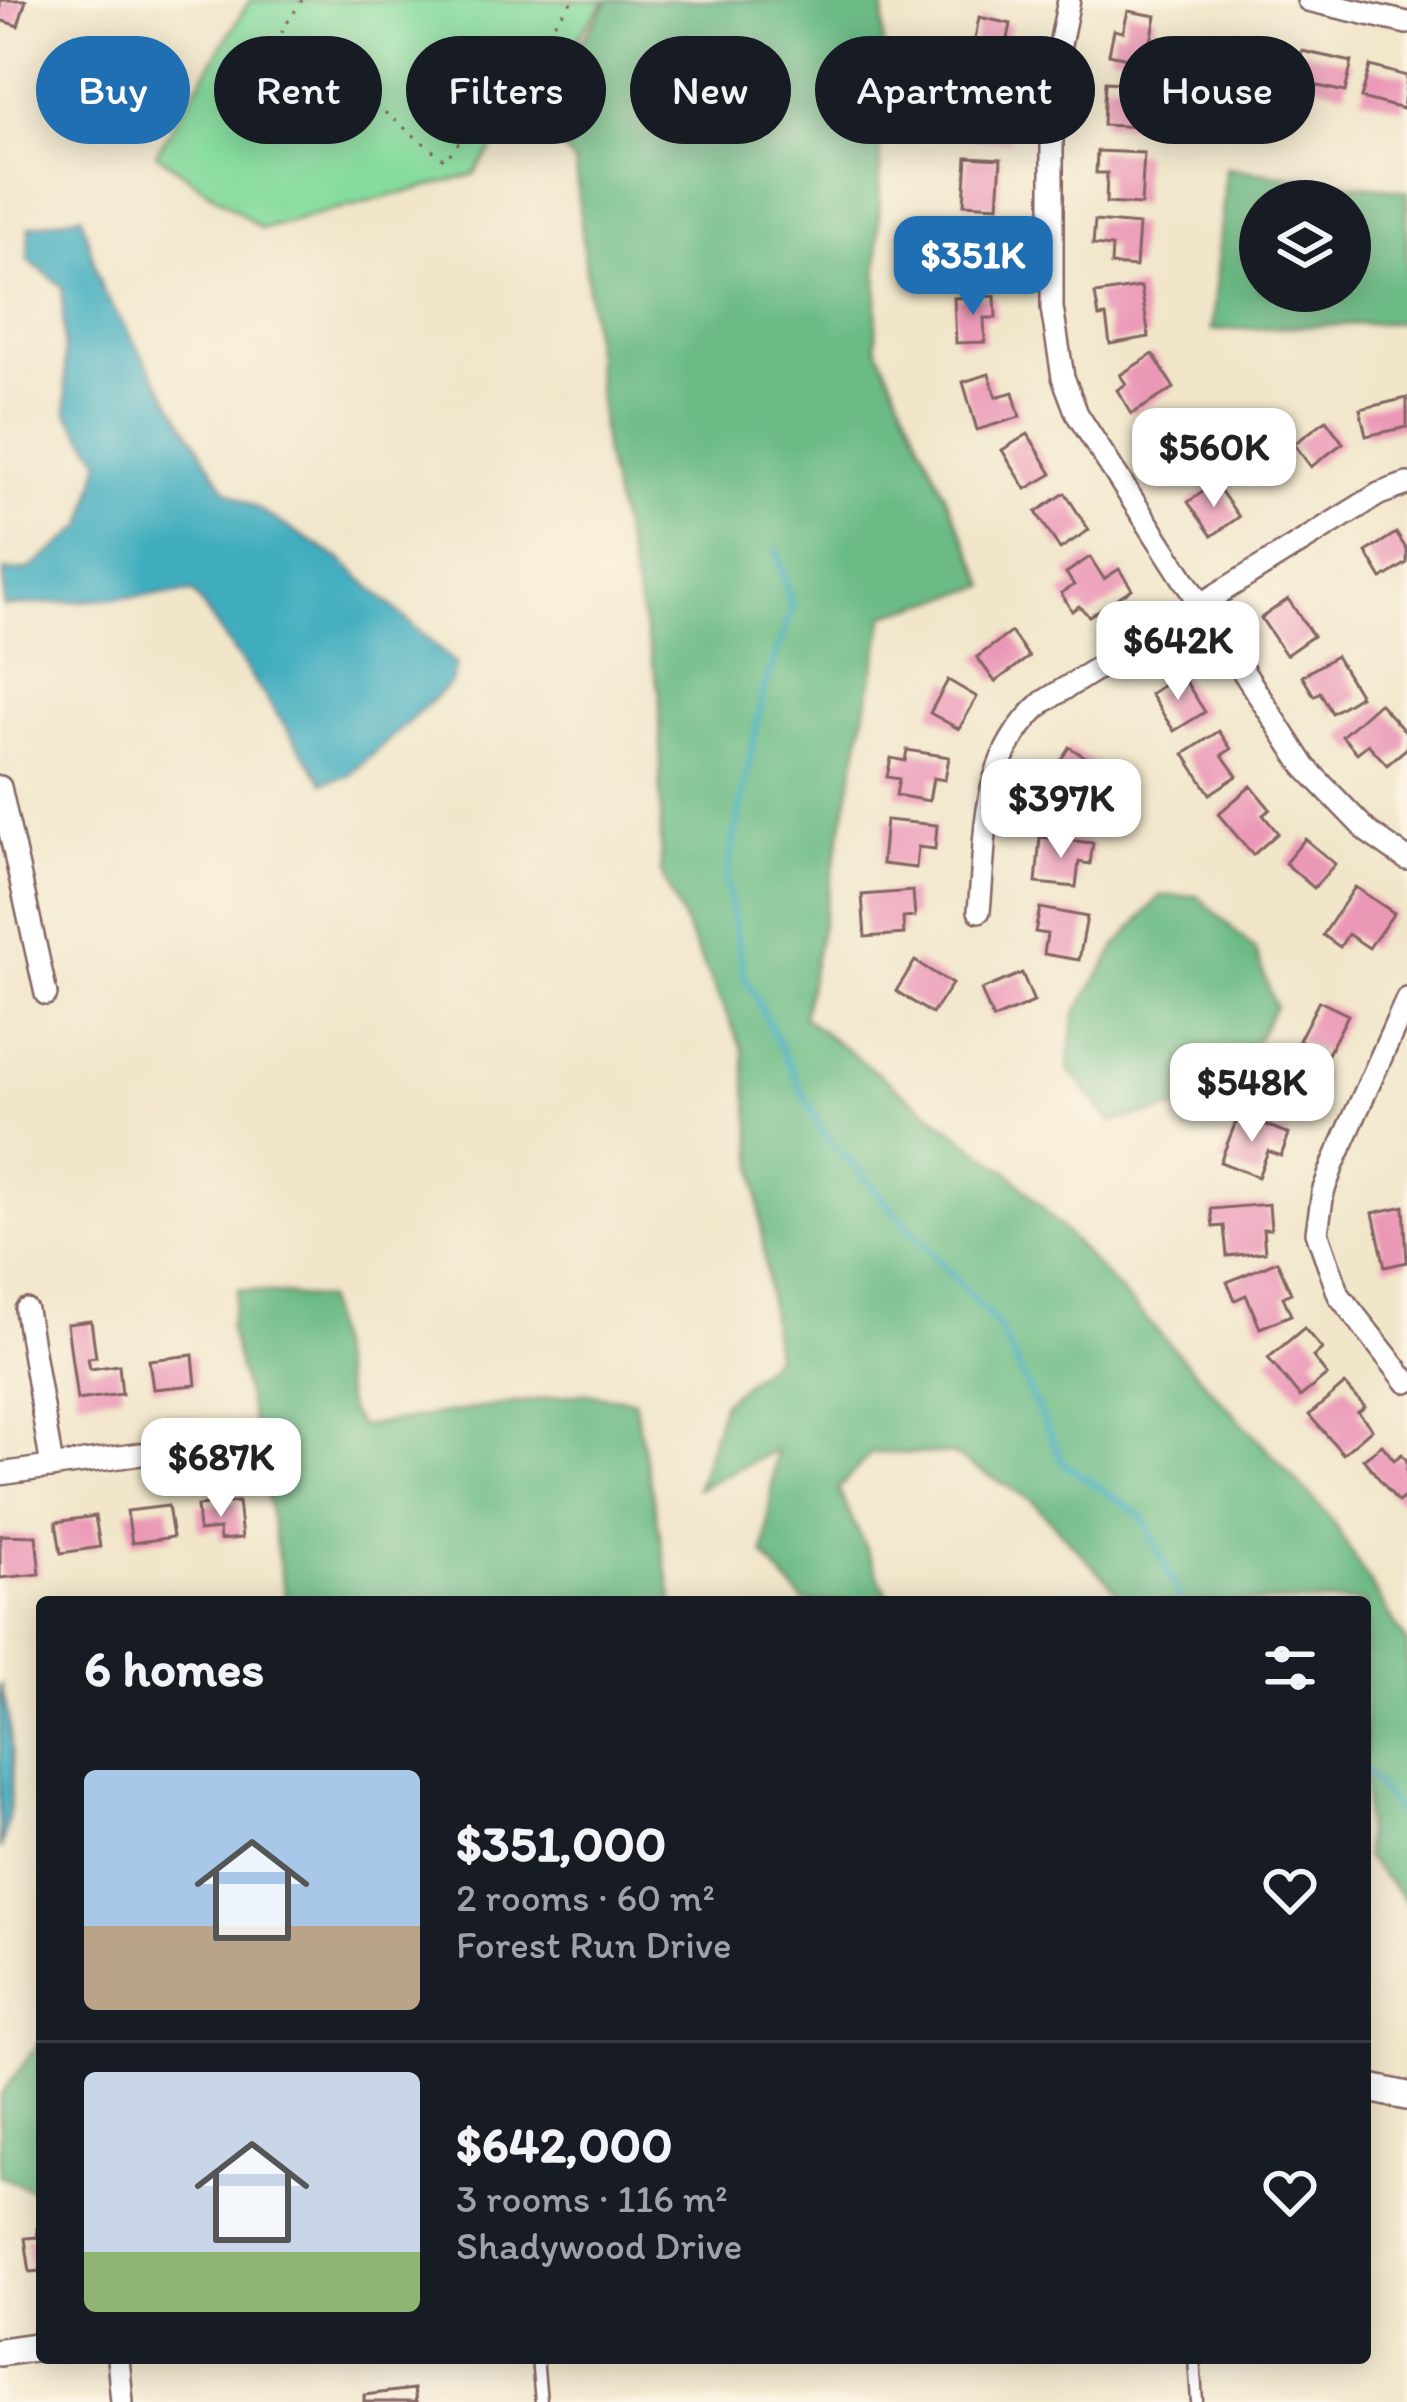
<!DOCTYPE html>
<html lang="en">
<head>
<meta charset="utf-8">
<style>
	:root { --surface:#171b24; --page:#242831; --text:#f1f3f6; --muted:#9ea1a6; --line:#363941; --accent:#1f6fb2 }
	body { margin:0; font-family:Itim,sans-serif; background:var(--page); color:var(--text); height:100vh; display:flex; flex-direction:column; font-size:45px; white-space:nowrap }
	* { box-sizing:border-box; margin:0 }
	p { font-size:39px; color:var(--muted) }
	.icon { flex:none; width:66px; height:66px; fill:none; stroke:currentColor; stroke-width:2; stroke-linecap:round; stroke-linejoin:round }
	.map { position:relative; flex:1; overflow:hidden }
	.drawer { position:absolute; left:36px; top:1596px; width:1335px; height:768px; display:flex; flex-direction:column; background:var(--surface); border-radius:12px; box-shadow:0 6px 30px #0003 }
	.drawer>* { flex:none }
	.top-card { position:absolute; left:36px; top:36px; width:1335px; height:108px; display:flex; gap:24px }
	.controls { position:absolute; left:1239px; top:180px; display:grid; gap:24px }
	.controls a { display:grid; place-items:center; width:132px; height:132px; border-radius:50%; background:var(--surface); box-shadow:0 6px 30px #0003; font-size:60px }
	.price { position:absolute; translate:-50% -102px; padding:0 27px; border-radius:24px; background:#fff; color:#222; font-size:39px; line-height:78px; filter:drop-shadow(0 3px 6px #0008) }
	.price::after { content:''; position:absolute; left:50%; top:72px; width:36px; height:27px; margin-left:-18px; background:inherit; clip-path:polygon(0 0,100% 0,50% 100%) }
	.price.active { background:var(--accent); color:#fff }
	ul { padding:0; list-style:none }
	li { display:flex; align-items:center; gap:36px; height:300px; padding:0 48px }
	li+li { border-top:3px solid var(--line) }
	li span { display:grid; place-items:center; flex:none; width:336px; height:240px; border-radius:12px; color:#555 }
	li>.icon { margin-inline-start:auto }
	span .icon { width:144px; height:144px; fill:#fffc; stroke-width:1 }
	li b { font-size:51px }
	h2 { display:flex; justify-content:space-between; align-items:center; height:144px; padding:0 48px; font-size:51px }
	.tag { padding:0 42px; border-radius:54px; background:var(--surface); box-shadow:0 6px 30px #0003; font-size:42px; line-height:108px }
	.tag.active { background:var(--accent); color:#fff }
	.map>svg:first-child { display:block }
	.green { fill:#86db9e; stroke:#687d64; stroke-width:3 }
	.forest { fill:#6cbb85; stroke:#5b6d58; stroke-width:3; fill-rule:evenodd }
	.water { fill:#41adbf; stroke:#466675; stroke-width:3 }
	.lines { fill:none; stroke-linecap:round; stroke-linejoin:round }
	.stream { stroke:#41adbf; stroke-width:6 }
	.building { fill:#eb98b7 }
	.service-casing { stroke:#846563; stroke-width:15 }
	.minor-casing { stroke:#846563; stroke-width:26 }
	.tertiary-casing { stroke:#846563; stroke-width:32 }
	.path { stroke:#846563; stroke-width:3; stroke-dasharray:3 9; stroke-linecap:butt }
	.service { stroke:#fff; stroke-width:10 }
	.minor { stroke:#fff; stroke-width:21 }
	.tertiary { stroke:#fff; stroke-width:27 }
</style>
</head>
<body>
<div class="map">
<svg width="1407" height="2402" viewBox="0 0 1407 2402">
	<rect width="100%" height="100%" fill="#fcf5e5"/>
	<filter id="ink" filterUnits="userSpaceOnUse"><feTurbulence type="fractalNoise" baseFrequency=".00833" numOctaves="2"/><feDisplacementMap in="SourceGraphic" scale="24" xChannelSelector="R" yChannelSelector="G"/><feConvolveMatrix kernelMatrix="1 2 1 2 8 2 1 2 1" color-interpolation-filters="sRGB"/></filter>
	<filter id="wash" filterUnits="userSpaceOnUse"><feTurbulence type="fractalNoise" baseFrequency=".004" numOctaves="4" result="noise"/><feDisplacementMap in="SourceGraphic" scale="48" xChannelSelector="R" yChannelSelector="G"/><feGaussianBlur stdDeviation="2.7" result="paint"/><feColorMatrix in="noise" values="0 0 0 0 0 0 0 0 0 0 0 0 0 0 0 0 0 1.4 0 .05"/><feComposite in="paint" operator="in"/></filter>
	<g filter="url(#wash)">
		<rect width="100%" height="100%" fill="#f1e6ca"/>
		<path class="green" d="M250 0H606L473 175 262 229 156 154Z"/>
		<g class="forest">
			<path d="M609 0H884L876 345 987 586 885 615 803 1017 1011 1174 1329 1516 1407 1644V1902L1365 1857V1602H1127L1031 1500 951 1454 871 1453 838 1489 891 1602H804L764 1555 776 1450 697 1489 723 1402 775 1357 743 1050 661 873 660 695 605 457 575 163 533 115Z"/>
			<path d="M1226 168 1407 191V322L1212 330ZM1350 201V291H1260V201Z"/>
			<path d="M1160 896H1198L1256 951 1275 1006 1239 1071 1192 1105 1111 1122 1068 1068 1075 1015 1117 946Z"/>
			<path d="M238 1289 325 1299 348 1410 360 1426 583 1393 634 1400 673 1602H286L258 1442 229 1328Z"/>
			<path d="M42 2039V2188L32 2190 0 2176V2096Z"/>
		</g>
		<g class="water">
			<path d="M81 215 102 290 225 489 340 559 456 665 451 683 349 776 324 783 193 592 4 607V571L29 570 84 526 101 460 67 413 62 286 28 260 29 227Z"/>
			<path d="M0 1683C15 1733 17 1799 0 1849Z"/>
		</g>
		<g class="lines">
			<g class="stream">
				<path d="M777 549 792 609 764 689 726 880 744 974 822 1131 999 1327 1063 1463 1142 1516 1182 1602"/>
				<path d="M1365 1770 1407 1823"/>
			</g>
		</g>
		<g id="blocks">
			<g class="building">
				<path d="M0 0H26L18 26 0 20Z"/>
				<path d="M1128 11 1156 16 1147 62 1109 54 1114 30 1123 32Z"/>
				<path d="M979 17 1011 24 1003 63 972 56Z"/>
				<path d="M1232 33 1255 39 1252 52 1277 58 1270 86 1222 74Z"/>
				<path d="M1302 51 1352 62 1345 92 1296 81Z"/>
				<path d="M1370 66 1407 76 1403 109 1361 98Z"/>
				<path d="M1105 82 1160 85 1159 106 1143 105 1142 127 1103 125Z"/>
				<path d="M974 85 999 87 998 106 1011 107 1009 142 970 139Z"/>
				<path d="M1097 151 1144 153 1141 205 1106 203 1107 173H1096Z"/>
				<path d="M967 157 1001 159 998 206 964 204Z"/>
				<path d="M1095 221 1139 225 1136 267 1111 265 1112 247 1093 245Z"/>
				<path d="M960 230 1002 231 1001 257H989V274L959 273Z"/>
				<path d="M1141 287 1149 337 1110 344 1106 316 1099 317 1095 294Z"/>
				<path d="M995 296 996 318H984L985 342 956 343 954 298Z"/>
				<path d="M1153 354 1174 388 1132 414 1117 390 1126 384 1120 375Z"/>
				<path d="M989 374 996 397 1013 392 1020 417 977 430 963 382Z"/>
				<path d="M1407 398V427L1366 436 1360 409Z"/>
				<path d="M1180 417 1207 457 1174 479 1158 456 1168 449 1156 432Z"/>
				<path d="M1326 420 1343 443 1311 467 1294 444Z"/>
				<path d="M1028 434 1052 474 1026 489 1002 450Z"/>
				<path d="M1215 483 1239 517 1212 536 1188 502Z"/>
				<path d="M1065 493 1089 530 1060 549 1036 512Z"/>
				<path d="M1396 533 1407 550V563L1382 579 1366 552Z"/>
				<path d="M1090 557 1104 579 1119 569 1132 589 1089 616 1079 606 1072 611 1061 593 1074 585 1066 573Z"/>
				<path d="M1288 599 1313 636 1286 655 1261 618Z"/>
				<path d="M1011 632 1029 657 995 682 977 657Z"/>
				<path d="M1336 656 1360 696 1332 713 1320 692 1314 696 1302 676Z"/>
				<path d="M1181 674 1205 712 1174 731 1150 694Z"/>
				<path d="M948 680 977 697 959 729 930 713Z"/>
				<path d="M1379 703 1407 734V748L1387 765 1368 744 1357 753 1342 736Z"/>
				<path d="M1219 731 1231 749 1222 755 1237 776 1210 794 1184 754Z"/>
				<path d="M1069 747 1098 765 1070 812 1046 798 1060 775 1054 771Z"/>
				<path d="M907 750 949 757 945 780 933 778 929 801 896 795 899 779 887 777 891 758 905 761Z"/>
				<path d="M1251 786 1270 809 1263 815 1278 833 1253 855 1218 814Z"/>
				<path d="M886 820 937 825 935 849 918 847 916 868 882 864Z"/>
				<path d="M1040 837 1093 843 1090 864 1079 862 1076 887 1036 883Z"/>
				<path d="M1305 839 1335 864 1314 888 1285 863Z"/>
				<path d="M1355 887 1394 913 1369 948 1348 934 1340 947 1323 935Z"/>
				<path d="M913 891 915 917 903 918 904 934 865 937 862 895Z"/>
				<path d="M1040 908 1087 917 1079 960 1044 954 1047 934 1035 932Z"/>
				<path d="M915 961 952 984 932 1014 896 991Z"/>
				<path d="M1022 973 1034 1002 993 1019 981 990Z"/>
				<path d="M1319 1001 1348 1015 1328 1054 1299 1040Z"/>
				<path d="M1281 1056 1324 1077 1313 1098 1305 1094 1295 1114 1260 1096Z"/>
				<path d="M1239 1114 1289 1134 1281 1156 1268 1151 1258 1177 1220 1162Z"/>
				<path d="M1269 1204 1271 1229H1263L1265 1252 1227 1256 1224 1226 1213 1227 1211 1209Z"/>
				<path d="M1404 1206 1407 1262 1385 1267 1373 1213Z"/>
				<path d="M1277 1261 1291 1293 1283 1297 1291 1315 1260 1328 1246 1295 1235 1300 1227 1282Z"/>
				<path d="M91 1321 96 1357 88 1358 90 1369 119 1365 122 1394 77 1400 67 1324Z"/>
				<path d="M1304 1328 1322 1349 1313 1357 1327 1375 1300 1397 1268 1358Z"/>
				<path d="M193 1355 196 1385 153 1389 149 1360Z"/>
				<path d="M1345 1384 1365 1407 1358 1412 1372 1429 1343 1454 1309 1415Z"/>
				<path d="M1382 1445 1394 1460 1402 1454 1407 1461V1495L1398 1502 1363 1459Z"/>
				<path d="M238 1502 242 1538 220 1540 219 1529 199 1531 197 1506Z"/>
				<path d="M168 1506 173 1537 132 1543 127 1511Z"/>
				<path d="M95 1516 100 1547 61 1553 56 1522Z"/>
				<path d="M0 1535 36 1536 40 1574 0 1578Z"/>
				<path d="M37 2229H42V2271L30 2272 25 2238 38 2237Z"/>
				<path d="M414 2389 416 2402H364V2395Z"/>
			</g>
		</g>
	</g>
	<g filter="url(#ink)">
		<use href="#blocks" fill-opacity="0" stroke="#846563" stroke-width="3"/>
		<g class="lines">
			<g class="service-casing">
				<g id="service">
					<path d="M537 2358 541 2402"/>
					<path d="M1194 2358 1197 2402"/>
				</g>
			</g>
			<g class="minor-casing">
				<g id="minor">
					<path d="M1069 0 1052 84V308L1063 377 1077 414 1305 767 1368 832 1407 859"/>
					<path d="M1308 0 1407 23"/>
					<path d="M0 787 46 994"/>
					<path d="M979 911C987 832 979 759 1043 702L1379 494 1407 484"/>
					<path d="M1407 999 1334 1162 1323 1192 1317 1232 1339 1295 1407 1382"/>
					<path d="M26 1310 52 1467"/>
					<path d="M0 1474 240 1440"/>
					<path d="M118 2358 122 2402"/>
				</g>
			</g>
			<g class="tertiary-casing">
				<g id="tertiary">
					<path d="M1365 2087 1407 2096"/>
					<path d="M0 2352 42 2346"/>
				</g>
			</g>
			<path class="path" d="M302 0 282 31 445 160 573 0"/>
			<use href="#service" class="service"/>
			<use href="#minor" class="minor"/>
			<use href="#tertiary" class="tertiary"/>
		</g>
	</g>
</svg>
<div class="controls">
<a><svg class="icon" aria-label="layers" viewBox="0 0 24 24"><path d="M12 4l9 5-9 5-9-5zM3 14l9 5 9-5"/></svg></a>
</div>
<b class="price active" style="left:973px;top:318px">$351K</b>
<b class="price" style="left:1214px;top:510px">$560K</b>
<b class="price" style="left:1178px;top:703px">$642K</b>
<b class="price" style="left:1061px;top:861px">$397K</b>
<b class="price" style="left:1252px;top:1145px">$548K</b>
<b class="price" style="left:221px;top:1520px">$687K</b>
<div class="top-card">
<a class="tag active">Buy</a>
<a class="tag">Rent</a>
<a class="tag">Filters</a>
<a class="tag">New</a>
<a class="tag">Apartment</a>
<a class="tag">House</a>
</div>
<section class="drawer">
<h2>6 homes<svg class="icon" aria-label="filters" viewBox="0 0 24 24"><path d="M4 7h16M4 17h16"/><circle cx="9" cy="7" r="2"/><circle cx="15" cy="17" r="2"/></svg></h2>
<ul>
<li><span style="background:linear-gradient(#a9c7e8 65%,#b9a48a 0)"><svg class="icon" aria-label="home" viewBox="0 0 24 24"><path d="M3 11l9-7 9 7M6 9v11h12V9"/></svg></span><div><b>$351,000</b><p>2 rooms · 60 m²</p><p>Forest Run Drive</p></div><svg class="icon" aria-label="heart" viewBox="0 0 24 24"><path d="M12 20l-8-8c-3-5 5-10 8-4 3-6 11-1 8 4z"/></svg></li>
<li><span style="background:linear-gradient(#c9d6e8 75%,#8fb573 0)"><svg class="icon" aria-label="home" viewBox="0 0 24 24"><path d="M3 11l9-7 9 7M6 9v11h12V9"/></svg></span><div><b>$642,000</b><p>3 rooms · 116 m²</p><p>Shadywood Drive</p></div><svg class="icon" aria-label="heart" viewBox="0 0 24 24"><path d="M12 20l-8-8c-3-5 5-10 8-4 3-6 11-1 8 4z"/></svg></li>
</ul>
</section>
</div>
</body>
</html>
